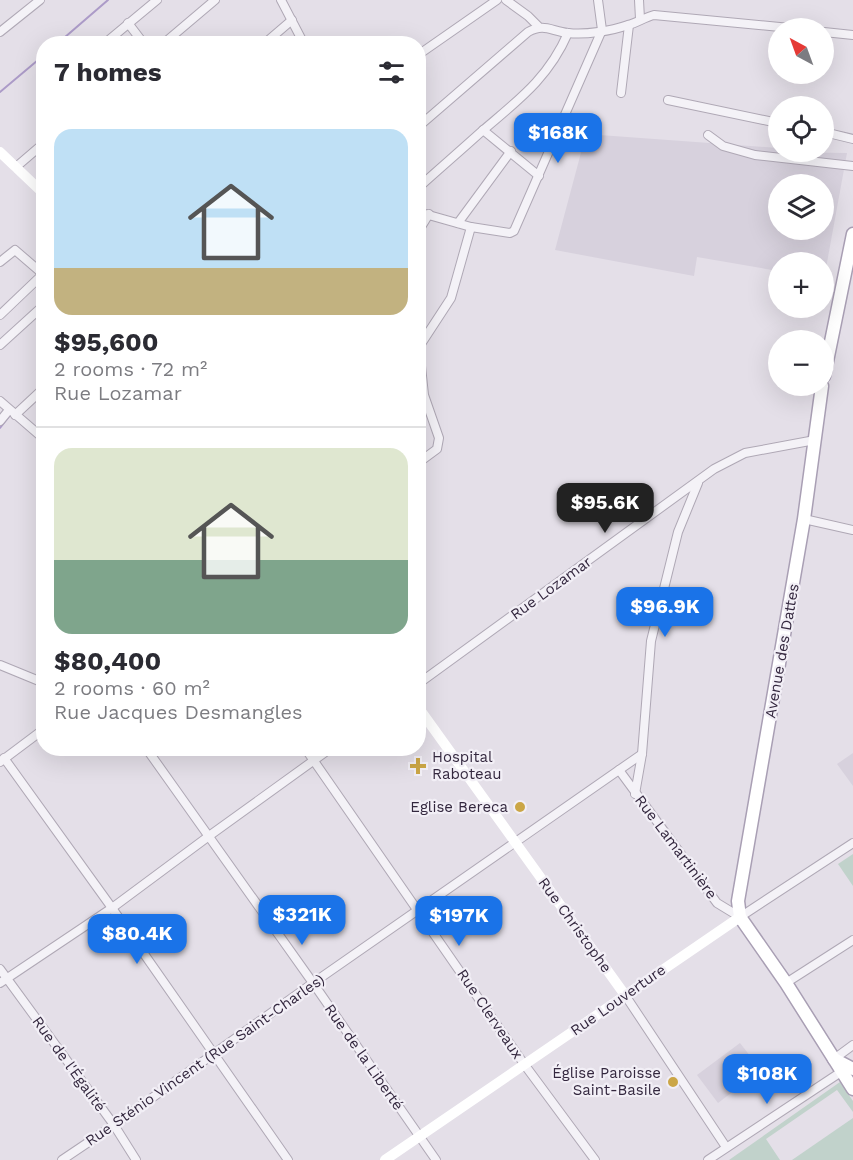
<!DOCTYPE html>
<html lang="en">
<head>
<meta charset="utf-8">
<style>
	:root { --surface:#fff; --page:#f2f2f3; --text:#2b2b33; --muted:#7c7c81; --line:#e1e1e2; --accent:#1a73e8 }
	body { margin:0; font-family:"Work Sans",sans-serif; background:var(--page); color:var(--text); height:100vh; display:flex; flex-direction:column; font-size:22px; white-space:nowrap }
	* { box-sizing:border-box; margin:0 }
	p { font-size:20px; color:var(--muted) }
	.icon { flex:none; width:33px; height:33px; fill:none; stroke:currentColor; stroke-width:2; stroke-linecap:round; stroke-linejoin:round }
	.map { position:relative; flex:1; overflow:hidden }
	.sheet { position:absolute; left:36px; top:36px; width:390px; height:720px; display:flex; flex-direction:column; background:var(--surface); border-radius:24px; box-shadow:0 6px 24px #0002 }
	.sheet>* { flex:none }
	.needle { width:39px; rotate:319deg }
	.buttons { position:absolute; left:768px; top:18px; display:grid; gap:12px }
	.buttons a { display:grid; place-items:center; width:66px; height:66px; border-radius:50%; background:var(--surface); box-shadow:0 6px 24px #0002; font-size:30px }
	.price { position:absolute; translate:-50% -51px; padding:0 14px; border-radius:12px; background:var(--accent); color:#fff; font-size:20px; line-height:39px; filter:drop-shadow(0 2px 3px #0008) }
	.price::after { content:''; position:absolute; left:50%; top:36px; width:18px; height:14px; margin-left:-9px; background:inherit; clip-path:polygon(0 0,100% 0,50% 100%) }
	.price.current { background:#222; color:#fff }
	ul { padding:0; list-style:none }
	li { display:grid; align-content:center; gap:12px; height:318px; padding:0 18px }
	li+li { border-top:2px solid var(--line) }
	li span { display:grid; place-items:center; height:186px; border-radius:18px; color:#555 }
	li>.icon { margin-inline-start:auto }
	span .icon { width:108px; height:108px; fill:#fffc; stroke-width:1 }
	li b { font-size:26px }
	h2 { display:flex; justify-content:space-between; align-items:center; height:72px; padding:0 18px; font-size:26px }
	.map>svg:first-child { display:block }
	.built { fill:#d7d1dd; fill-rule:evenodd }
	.green { fill:#c1d2cb }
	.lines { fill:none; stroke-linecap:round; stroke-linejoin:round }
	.stream { stroke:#ac9bc8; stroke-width:2 }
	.street-casing { stroke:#afa8b5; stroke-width:10 }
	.primary-casing { stroke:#a99fb4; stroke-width:15 }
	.street { stroke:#f4f2f7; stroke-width:8 }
	.secondary { stroke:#fff; stroke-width:10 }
	.primary { stroke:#fff; stroke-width:12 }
	.poi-dot { fill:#cba646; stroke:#f2eff6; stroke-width:2 }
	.labels { text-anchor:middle; stroke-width:4.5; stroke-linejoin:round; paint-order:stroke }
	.street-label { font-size:15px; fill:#34283f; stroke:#f2eff6 }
	.poi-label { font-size:15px; fill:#34283f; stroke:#f2eff6; text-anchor:end }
</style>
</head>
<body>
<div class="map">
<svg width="853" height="1160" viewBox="0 0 853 1160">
	<rect width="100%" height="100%" fill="#e4dfe8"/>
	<g class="built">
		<path d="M586 134 778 148V152L847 153 824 279V262H778V271L697 257 694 276 555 250ZM778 184H824V230H778Z"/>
		<path d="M853 753V786L837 764Z"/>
		<path d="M740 1043 761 1070 718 1103 697 1075Z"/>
	</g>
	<g class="green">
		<path d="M853 854V886L838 864Z"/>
		<path d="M840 1082 853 1101V1112L837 1090 766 1139 780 1160H729Z"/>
		<path d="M853 1118V1160H792Z"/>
	</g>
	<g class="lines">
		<g class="stream">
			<path d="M57 44 108 0"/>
			<path d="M0 92 44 55"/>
			<path d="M0 428 11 414"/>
		</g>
		<g class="street-casing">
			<g id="street">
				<path d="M281 0 304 44"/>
				<path d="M506 0 528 16 538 26"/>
				<path d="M639 0 640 19"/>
				<path d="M128 23 144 44"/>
				<path d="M0 32 40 0"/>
				<path d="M824 32 853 35"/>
				<path d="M104 44 157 0"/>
				<path d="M163 44 215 0"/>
				<path d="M264 44 292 20"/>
				<path d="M418 55 497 0"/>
				<path d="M621 93 629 25"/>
				<path d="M668 100 778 123"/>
				<path d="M418 127 528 32C544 23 551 31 568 33 586 35 611 31 628 25 637 23 643 18 654 15L790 28"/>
				<path d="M483 130 539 176"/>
				<path d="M824 132 853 139"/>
				<path d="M708 135 723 146 755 155 853 166"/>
				<path d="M16 167 44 143"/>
				<path d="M418 188C439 169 460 151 481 132 517 101 548 79 568 33"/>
				<path d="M418 212 471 227 451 298 419 347 424 395 439 438 437 449 418 463"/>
				<path d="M458 223 511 151"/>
				<path d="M471 227 510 233 514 231 602 30 598 0"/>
				<path d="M418 232 429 214"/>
				<path d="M0 262 15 250 44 275"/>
				<path d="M0 315 43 274"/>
				<path d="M0 345 44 305"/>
				<path d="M0 401 44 439"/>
				<path d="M15 415 44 388"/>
				<path d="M0 421 9 410"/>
				<path d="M804 519 853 530"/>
				<path d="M0 665 44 683"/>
				<path d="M418 684 714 469 745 453 815 440"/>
				<path d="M146 748 313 983 436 1160"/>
				<path d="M305 748 524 1064 595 1160"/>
				<path d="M4 758 112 908 288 1160"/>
				<path d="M0 762 44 729"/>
				<path d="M619 770 717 903 740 917 853 843"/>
				<path d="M635 794 642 754 651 641 678 532 698 483"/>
				<path d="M0 969 114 1125 136 1160"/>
				<path d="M0 983 112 908 209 836 331 748"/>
				<path d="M786 983 853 940"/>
				<path d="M625 995 726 1147"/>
				<path d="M834 1059 853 1045"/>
				<path d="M62 1160 114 1125 313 983 642 754"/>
				<path d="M708 1160 841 1072"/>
			</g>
		</g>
		<g class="primary-casing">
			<g id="primary">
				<path d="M824 376 853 234"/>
				<path d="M822 386 804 519 738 901 740 917 786 983 853 1089"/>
				<path d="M834 1059 853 1069"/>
			</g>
		</g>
		<use href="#street" class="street"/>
		<g class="secondary">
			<path d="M0 152 44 194"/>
			<path d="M418 707 625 995"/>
			<path d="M385 1160 740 917"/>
		</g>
		<use href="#primary" class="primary"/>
	</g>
	<g class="poi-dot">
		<path d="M415 757h6v6h6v6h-6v6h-6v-6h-6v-6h6z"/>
		<circle cx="520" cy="807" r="6"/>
		<circle cx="673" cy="1082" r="6"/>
	</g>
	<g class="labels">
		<g class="street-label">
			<text transform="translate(551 588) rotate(-36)" y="5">Rue Lozamar</text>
			<text transform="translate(782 651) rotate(-80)" y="5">Avenue des Dattes</text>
			<text transform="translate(676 847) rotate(53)" y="5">Rue Lamartinière</text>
			<text transform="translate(575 925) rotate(54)" y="5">Rue Christophe</text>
			<text transform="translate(618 1000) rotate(-35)" y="5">Rue Louverture</text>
			<text transform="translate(490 1014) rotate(56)" y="5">Rue Clerveaux</text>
			<text transform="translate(364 1057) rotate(55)" y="5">Rue de la Liberté</text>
			<text transform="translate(205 1060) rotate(-35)" y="5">Rue Sténio Vincent (Rue Saint-Charles)</text>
			<text transform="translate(69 1064) rotate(54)" y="5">Rue de l'Égalité</text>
		</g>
		<g class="poi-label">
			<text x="432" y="762" text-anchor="start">Hospital<tspan x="432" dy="17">Raboteau</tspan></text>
			<text x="508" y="812">Eglise Bereca</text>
			<text x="661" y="1078">Église Paroisse<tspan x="661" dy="17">Saint-Basile</tspan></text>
		</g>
	</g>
</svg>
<div class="buttons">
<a><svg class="needle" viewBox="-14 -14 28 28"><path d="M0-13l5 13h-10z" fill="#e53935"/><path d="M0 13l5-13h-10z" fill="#7c7c81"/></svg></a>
<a><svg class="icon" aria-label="locate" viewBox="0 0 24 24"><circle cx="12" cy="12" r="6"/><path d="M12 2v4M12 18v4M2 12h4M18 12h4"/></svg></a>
<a><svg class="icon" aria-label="layers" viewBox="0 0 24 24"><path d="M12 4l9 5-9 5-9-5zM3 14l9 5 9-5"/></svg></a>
<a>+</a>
<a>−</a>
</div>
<b class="price" style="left:558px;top:164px">$168K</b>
<b class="price current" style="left:605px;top:534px">$95.6K</b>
<b class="price" style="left:665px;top:638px">$96.9K</b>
<b class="price" style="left:302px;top:946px">$321K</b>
<b class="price" style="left:459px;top:947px">$197K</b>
<b class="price" style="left:137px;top:965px">$80.4K</b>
<b class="price" style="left:767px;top:1105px">$108K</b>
<section class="sheet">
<h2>7 homes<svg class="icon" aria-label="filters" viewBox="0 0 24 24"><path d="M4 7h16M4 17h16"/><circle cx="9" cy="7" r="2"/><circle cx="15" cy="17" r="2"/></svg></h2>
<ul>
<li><span style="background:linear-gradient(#bfe0f5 75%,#c2b280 0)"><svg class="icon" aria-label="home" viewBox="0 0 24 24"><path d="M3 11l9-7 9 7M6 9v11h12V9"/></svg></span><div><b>$95,600</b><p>2 rooms · 72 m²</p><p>Rue Lozamar</p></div></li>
<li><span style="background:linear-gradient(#dfe7d0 60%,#7fa58c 0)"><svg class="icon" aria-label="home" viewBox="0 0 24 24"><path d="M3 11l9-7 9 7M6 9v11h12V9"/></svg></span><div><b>$80,400</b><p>2 rooms · 60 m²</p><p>Rue Jacques Desmangles</p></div></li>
</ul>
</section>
</div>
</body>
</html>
